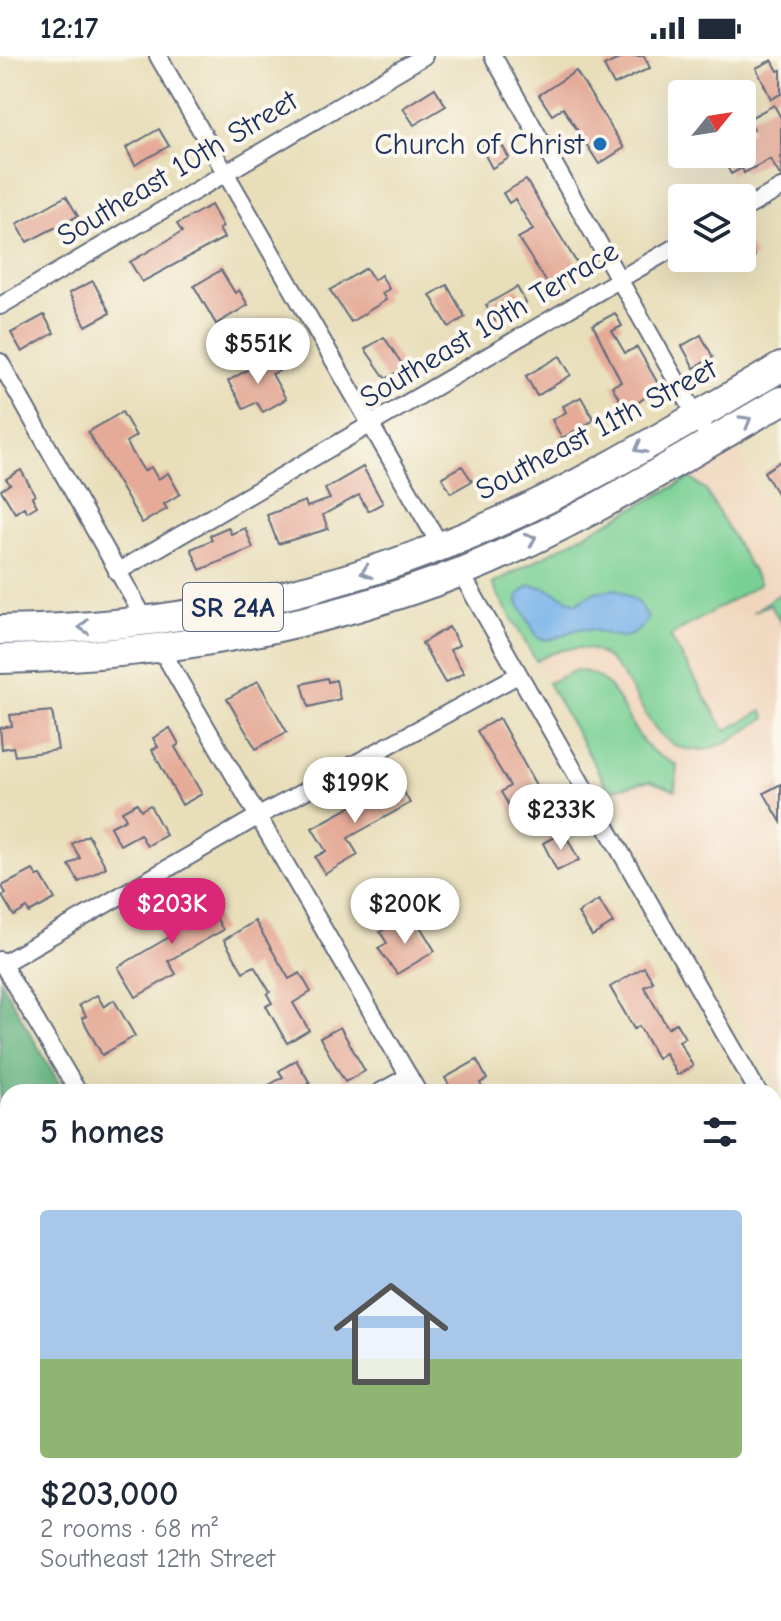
<!DOCTYPE html>
<html lang="en">
<head>
<meta charset="utf-8">
<style>
	:root { --surface:#fff; --page:#f6f6f7; --text:#1f2937; --muted:#747a83; --accent:#db2777 }
	body { margin:0; font-family:"Comic Neue",sans-serif; background:var(--page); color:var(--text); height:100vh; display:flex; flex-direction:column; font-size:30px; white-space:nowrap }
	* { box-sizing:border-box; margin:0 }
	p { font-size:26px; color:var(--muted) }
	.icon { flex:none; width:44px; height:44px; fill:none; stroke:currentColor; stroke-width:2; stroke-linecap:round; stroke-linejoin:round }
	.map { position:relative; flex:1; overflow:hidden }
	.drawer { position:absolute; left:0px; top:1028px; width:782px; height:538px; display:flex; flex-direction:column; background:var(--surface); border-radius:24px 24px 0 0; box-shadow:0 8px 32px #0002 }
	.drawer>* { flex:none }
	.needle { width:52px; rotate:60deg }
	.controls { position:absolute; left:668px; top:24px; display:grid; gap:16px }
	.controls a { display:grid; place-items:center; width:88px; height:88px; border-radius:8px; background:var(--surface); box-shadow:0 8px 32px #0002; font-size:40px }
	.price { position:absolute; translate:-50% -68px; padding:0 18px; border-radius:28px; background:#fff; color:#222; font-size:26px; line-height:52px; filter:drop-shadow(0 2px 4px #0008) }
	.price::after { content:''; position:absolute; left:50%; top:48px; width:24px; height:18px; margin-left:-12px; background:inherit; clip-path:polygon(0 0,100% 0,50% 100%) }
	.price.active { background:var(--accent); color:#fff }
	ul { padding:0; list-style:none }
	li { display:grid; align-content:center; gap:16px; height:424px; padding:0 40px }
	li span { display:grid; place-items:center; height:248px; border-radius:8px; color:#555 }
	li>.icon { margin-inline-start:auto }
	span .icon { width:144px; height:144px; fill:#fffc; stroke-width:1 }
	li b { font-size:34px }
	h2 { display:flex; justify-content:space-between; align-items:center; height:96px; padding:0 40px; font-size:34px }
	.status { display:flex; justify-content:space-between; align-items:center; height:56px; padding:0 40px; background:var(--surface); direction:ltr }
	.status svg { height:22px; fill:currentColor }
	.map>svg:first-child { display:block }
	.built { fill:#f0d5bc }
	.green { fill:#79d094; stroke:#4a8079; stroke-width:2 }
	.forest { fill:#62b27e; stroke:#3e706e; stroke-width:2 }
	.water { fill:#78b3ea; stroke:#4a71a4; stroke-width:2 }
	.lines { fill:none; stroke-linecap:round; stroke-linejoin:round }
	.stream { stroke:#78b3ea; stroke-width:4 }
	.building { fill:#e5aa98 }
	.street-casing { stroke:#636c7e; stroke-width:20 }
	.highway-casing { stroke:#636c7e; stroke-width:32 }
	.street { stroke:#fff; stroke-width:16 }
	.highway { stroke:#fff; stroke-width:28 }
	.oneway { stroke:#8d97ae }
	.poi-dot { fill:#1f6fb2; stroke:#fbf7ec; stroke-width:3 }
	.labels { text-anchor:middle; stroke-width:8; stroke-linejoin:round; paint-order:stroke }
	.shield { fill:#fbf7ec; stroke:#5e6b89; stroke-width:2 }
	.shield-label { font-size:28px; font-weight:bold; fill:#1b2f5e }
	.poi-label { font-size:30px; fill:#1b2f5e; stroke:#fbf7ec; text-anchor:end }
	.street-label { font-size:30px; fill:#1b2f5e; stroke:#fbf7ec }
</style>
</head>
<body>
<div class="status"><b>12:17</b><svg viewBox="0 0 49 12"><path d="M0 12V9h3v3zM5 12V6h3v6zM10 12V3h3v9zM15 12V0h3v12zM26 1h20v11H26zM47 4h2v5h-2z"/></svg></div>
<div class="map">
<svg width="781" height="1565" viewBox="0 0 781 1565">
	<rect width="100%" height="100%" fill="#fbf7ec"/>
	<filter id="ink" filterUnits="userSpaceOnUse"><feTurbulence type="fractalNoise" baseFrequency=".0125" numOctaves="2"/><feDisplacementMap in="SourceGraphic" scale="16" xChannelSelector="R" yChannelSelector="G"/><feConvolveMatrix kernelMatrix="1 2 1 2 8 2 1 2 1" color-interpolation-filters="sRGB"/></filter>
	<filter id="wash" filterUnits="userSpaceOnUse"><feTurbulence type="fractalNoise" baseFrequency=".006" numOctaves="4" result="noise"/><feDisplacementMap in="SourceGraphic" scale="32" xChannelSelector="R" yChannelSelector="G"/><feGaussianBlur stdDeviation="1.8" result="paint"/><feColorMatrix in="noise" values="0 0 0 0 0 0 0 0 0 0 0 0 0 0 0 0 0 1.4 0 .05"/><feComposite in="paint" operator="in"/></filter>
	<g filter="url(#wash)">
		<rect width="100%" height="100%" fill="#e8deba"/>
		<path class="built" d="M738 396 781 472V1036L492 528Z"/>
		<g class="green">
			<path d="M690 422 705 433 760 528 670 580 725 675 762 655 766 662C747 673 723 693 700 694 623 699 642 547 536 605L492 528Z"/>
			<path d="M781 537V567L770 548 753 556Z"/>
			<path d="M576 614C621 618 622 667 650 693 658 700 669 705 677 709L675 734 650 725 609 734 548 627Z"/>
		</g>
		<path class="forest" d="M0 924 64 1036H8V1558H364L368 1565H0Z"/>
		<path class="water" d="M530 529 546 532 576 547 595 536 617 533 639 547 648 562C625 599 606 570 580 573 564 575 554 588 538 582L518 546 519 538Z"/>
		<g class="lines">
			<path class="stream" d="M395 1560 423 1565"/>
		</g>
		<g id="blocks">
			<g class="building">
				<path d="M625 0H644L650 12 614 29 604 10Z"/>
				<path d="M772 4 778 15 781 14V38L771 43 756 12Z"/>
				<path d="M576 15 624 92 599 108 563 52 552 59 539 39Z"/>
				<path d="M435 32 446 50 414 69 403 52Z"/>
				<path d="M774 49 781 62V121L770 103 744 117 742 112 731 118 720 98H742V79L754 73 748 63Z"/>
				<path d="M159 73 169 90 135 109 126 92Z"/>
				<path d="M497 80 509 102 492 112 480 90Z"/>
				<path d="M526 124 580 212 549 230 518 182 533 174 515 143 509 147 503 137Z"/>
				<path d="M66 140 78 160 27 186 17 168Z"/>
				<path d="M211 149 223 171 219 173 224 182 142 226 130 206 182 176 177 168Z"/>
				<path d="M742 177 755 200 742 207Z"/>
				<path d="M366 212 374 224 381 219 389 233 382 237 386 244 351 266 330 234Z"/>
				<path d="M221 214 235 237 239 234 248 249 216 268 194 230Z"/>
				<path d="M93 225 110 257 86 270 69 237Z"/>
				<path d="M447 229 465 261 449 271 430 239Z"/>
				<path d="M517 231 526 247 495 265 486 249Z"/>
				<path d="M615 257 622 270 612 275 625 297 637 291 660 331 626 355 612 330 621 326 593 269Z"/>
				<path d="M44 259 54 277 22 296 11 277Z"/>
				<path d="M701 279 713 301 694 312 682 290Z"/>
				<path d="M384 281 404 311 386 323 365 293Z"/>
				<path d="M271 300 279 315 272 318 286 343 263 356 256 346 244 353 228 325Z"/>
				<path d="M560 300 571 319 537 340 526 320Z"/>
				<path d="M581 341 594 364 562 382 552 364 566 356 563 350Z"/>
				<path d="M122 356 136 380 126 386 144 415 151 411 158 423 168 417 180 438 164 448 167 453 142 467 88 376Z"/>
				<path d="M781 405V444L764 416Z"/>
				<path d="M462 410 472 425 451 437 442 421Z"/>
				<path d="M363 411 383 447 368 455 359 439 323 459 328 473 278 488 267 459 305 445 307 451 330 443 325 433Z"/>
				<path d="M21 414 35 439 32 441 37 450 27 456 24 451 15 457 1 434 10 428 6 423Z"/>
				<path d="M228 471 231 478 245 472 253 492 200 514 191 493 212 484 210 479Z"/>
				<path d="M449 571 459 589 450 594 464 617 445 627 422 587Z"/>
				<path d="M327 622 328 626 336 624 340 643 309 651 302 628Z"/>
				<path d="M258 625 287 676 256 693 227 643Z"/>
				<path d="M52 655 58 694 15 700 13 691 2 693 0 672 12 670 10 659Z"/>
				<path d="M499 662 549 753 521 770 501 736 510 730 477 675Z"/>
				<path d="M170 672 179 688 175 691 202 738 182 749 152 694 158 691 153 682Z"/>
				<path d="M398 725 410 747 348 782 358 799 325 818 315 801 326 795 312 772Z"/>
				<path d="M781 728V766L764 737Z"/>
				<path d="M137 747 141 754 150 749 166 779 147 790 140 778 120 789 110 771 126 763 122 755Z"/>
				<path d="M564 776 579 804 557 815 543 787Z"/>
				<path d="M88 779 106 811 79 826 69 809 80 802 72 788Z"/>
				<path d="M33 814 37 820 41 819 55 843 29 857 27 852 14 860 2 840 6 838 2 830Z"/>
				<path d="M200 832 223 874 168 905 176 918 136 941 118 911 176 877 171 868 191 857 183 842Z"/>
				<path d="M599 844 613 867 592 880 578 857Z"/>
				<path d="M402 863 408 873 418 867 435 895 397 918 378 892 387 887 380 876Z"/>
				<path d="M255 865 289 923 300 917 311 936 293 947 309 974 287 987 266 950 272 947 267 938 270 936 254 910 243 916 224 884Z"/>
				<path d="M644 911 653 926 644 931 668 972 676 967 685 982 679 985 693 1010 677 1019 665 997 657 1002 639 970 634 973 610 931Z"/>
				<path d="M97 939 104 951 114 944 135 980 102 999 82 962 86 960 79 949Z"/>
				<path d="M340 971 365 1015 345 1026 320 982Z"/>
				<path d="M296 1004 310 1027 294 1036H257L283 1021 279 1015Z"/>
				<path d="M477 1004 487 1023 480 1027 484 1036H453L445 1022Z"/>
			</g>
		</g>
	</g>
	<g filter="url(#ink)">
		<use href="#blocks" fill-opacity="0" stroke="#636c7e" stroke-width="2"/>
		<g class="lines">
			<g class="street-casing">
				<g id="street">
					<path d="M158 0 443 494"/>
					<path d="M493 0 711 386"/>
					<path d="M742 154 781 132"/>
					<path d="M0 250 424 0"/>
					<path d="M0 306 147 567"/>
					<path d="M458 512 758 1036"/>
					<path d="M117 516 682 187"/>
					<path d="M158 588 418 1036"/>
					<path d="M0 904 78 1036"/>
					<path d="M2 908 257 761 518 619"/>
					<path d="M380 1036 409 1020"/>
					<path d="M774 1063 781 1076"/>
					<path d="M774 1143 781 1139"/>
					<path d="M774 1480 781 1476"/>
					<path d="M379 1558 383 1565"/>
				</g>
			</g>
			<g class="highway-casing">
				<g id="highway">
					<path d="M0 574C170 573 339 537 494 468 594 424 687 365 781 311"/>
					<path d="M0 603C159 600 312 574 461 516 573 471 677 405 781 345"/>
				</g>
			</g>
			<use href="#street" class="street"/>
			<use href="#highway" class="highway"/>
		</g>
		<defs><path id="oneway-chevron" d="M-2-3.5L2.5 0L-2 3.5" fill="none" stroke-width="1.6" stroke-linecap="round" stroke-linejoin="round" transform="scale(2)"/></defs>
		<g class="oneway">
			<use href="#oneway-chevron" transform="translate(746 365) rotate(-30)"/>
			<use href="#oneway-chevron" transform="translate(640 392) rotate(151)"/>
			<use href="#oneway-chevron" transform="translate(531 483) rotate(-25)"/>
			<use href="#oneway-chevron" transform="translate(366 516) rotate(162)"/>
			<use href="#oneway-chevron" transform="translate(84 571) rotate(176)"/>
		</g>
	</g>
	<circle class="poi-dot" cx="600" cy="88" r="8"/>
	<g class="labels">
		<rect class="shield" x="183" y="527" width="100" height="48" rx="6"/>
		<g class="shield-label">
			<text x="233" y="561">SR 24A</text>
		</g>
		<g class="poi-label">
			<text x="584" y="98">Church of Christ</text>
		</g>
		<g class="street-label">
			<text transform="translate(177 112) rotate(-31)" y="10">Southeast 10th Street</text>
			<text transform="translate(489 268) rotate(-31)" y="10">Southeast 10th Terrace</text>
			<text transform="translate(596 373) rotate(-28)" y="10">Southeast 11th Street</text>
		</g>
	</g>
</svg>
<div class="controls">
<a><svg class="needle" viewBox="-14 -14 28 28"><path d="M0-13l5 13h-10z" fill="#e53935"/><path d="M0 13l5-13h-10z" fill="#747a83"/></svg></a>
<a><svg class="icon" aria-label="layers" viewBox="0 0 24 24"><path d="M12 4l9 5-9 5-9-5zM3 14l9 5 9-5"/></svg></a>
</div>
<b class="price" style="left:258px;top:330px">$551K</b>
<b class="price" style="left:355px;top:769px">$199K</b>
<b class="price" style="left:561px;top:796px">$233K</b>
<b class="price active" style="left:172px;top:890px">$203K</b>
<b class="price" style="left:405px;top:890px">$200K</b>
<section class="drawer">
<h2>5 homes<svg class="icon" aria-label="filters" viewBox="0 0 24 24"><path d="M4 7h16M4 17h16"/><circle cx="9" cy="7" r="2"/><circle cx="15" cy="17" r="2"/></svg></h2>
<ul>
<li><span style="background:linear-gradient(#a9c7e8 60%,#8fb573 0)"><svg class="icon" aria-label="home" viewBox="0 0 24 24"><path d="M3 11l9-7 9 7M6 9v11h12V9"/></svg></span><div><b>$203,000</b><p>2 rooms · 68 m²</p><p>Southeast 12th Street</p></div></li>
</ul>
</section>
</div>
</body>
</html>
